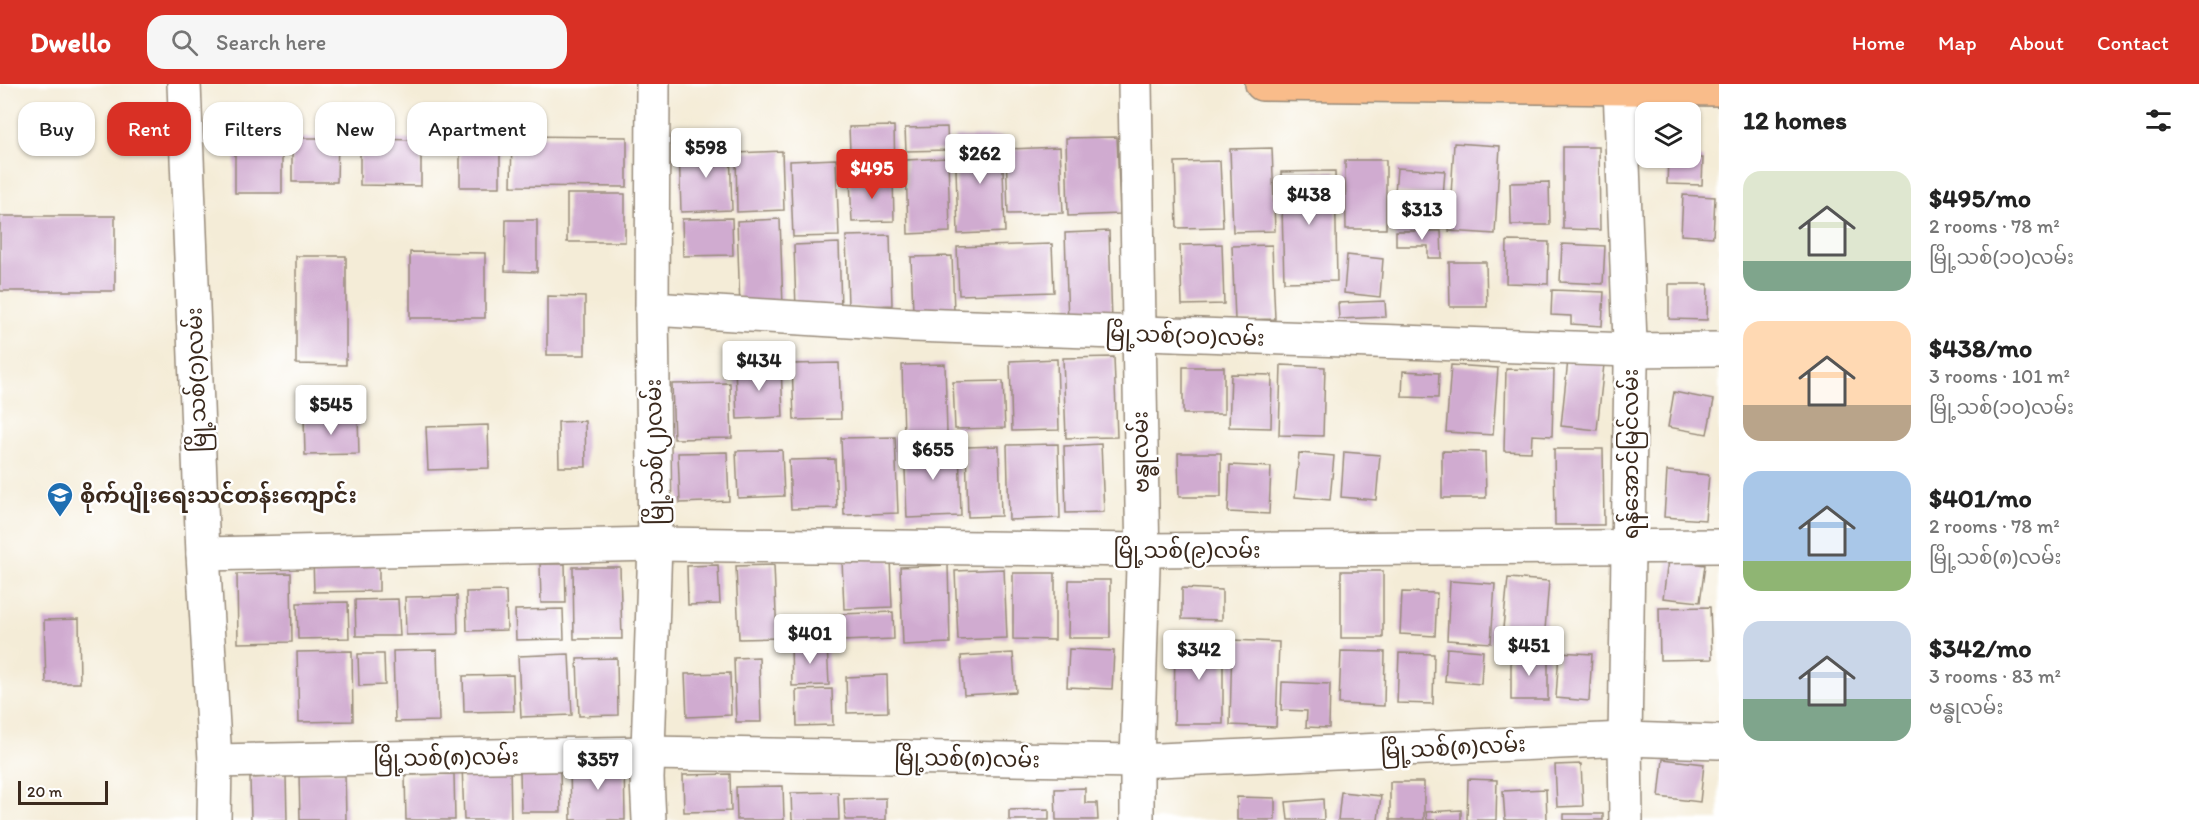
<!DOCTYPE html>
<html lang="en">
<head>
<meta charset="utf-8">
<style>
	:root { --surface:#fff; --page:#f6f6f6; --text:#222; --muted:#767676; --accent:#d93025 }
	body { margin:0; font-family:Itim,"Noto Sans Myanmar",sans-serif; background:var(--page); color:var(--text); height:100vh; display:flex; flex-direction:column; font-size:22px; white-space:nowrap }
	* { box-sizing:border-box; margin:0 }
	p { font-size:20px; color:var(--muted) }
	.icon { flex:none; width:33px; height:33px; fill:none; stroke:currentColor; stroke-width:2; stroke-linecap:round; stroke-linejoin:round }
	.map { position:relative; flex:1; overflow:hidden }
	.panel { display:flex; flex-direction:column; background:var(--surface); width:480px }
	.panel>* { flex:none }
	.hud { position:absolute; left:18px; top:18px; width:570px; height:54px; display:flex; gap:12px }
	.fabs { position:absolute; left:1635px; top:18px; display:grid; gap:12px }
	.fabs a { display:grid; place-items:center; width:66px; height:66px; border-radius:12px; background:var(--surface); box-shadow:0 2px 4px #0004; font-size:30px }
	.scale { position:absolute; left:18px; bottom:15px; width:90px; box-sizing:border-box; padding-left:6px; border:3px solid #3b2a1e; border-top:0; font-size:16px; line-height:21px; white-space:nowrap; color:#3b2a1e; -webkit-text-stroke:4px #fff; paint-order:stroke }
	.price { position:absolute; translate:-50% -51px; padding:0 14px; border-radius:6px; background:#fff; color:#222; font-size:20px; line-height:39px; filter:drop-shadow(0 2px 3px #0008) }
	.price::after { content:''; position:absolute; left:50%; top:36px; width:18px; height:14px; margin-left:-9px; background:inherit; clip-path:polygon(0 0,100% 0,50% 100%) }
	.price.active { background:var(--accent); color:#fff }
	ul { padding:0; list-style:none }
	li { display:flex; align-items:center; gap:18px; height:150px; padding:0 24px }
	li span { display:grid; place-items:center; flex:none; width:168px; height:120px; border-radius:18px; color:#555 }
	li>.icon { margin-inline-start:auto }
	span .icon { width:72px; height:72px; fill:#fffc; stroke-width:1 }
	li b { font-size:26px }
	h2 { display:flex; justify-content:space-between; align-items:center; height:72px; padding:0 24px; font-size:26px }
	.tag { padding:0 21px; border-radius:18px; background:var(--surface); box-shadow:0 2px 4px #0004; font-size:21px; line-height:54px }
	.tag.active { background:var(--accent); color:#fff }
	header { display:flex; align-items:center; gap:36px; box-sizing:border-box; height:84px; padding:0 30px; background:var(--accent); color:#fff }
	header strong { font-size:28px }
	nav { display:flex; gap:33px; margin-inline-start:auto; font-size:21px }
	.search { width:420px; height:54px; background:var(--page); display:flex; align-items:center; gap:15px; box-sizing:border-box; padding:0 21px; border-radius:18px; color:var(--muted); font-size:22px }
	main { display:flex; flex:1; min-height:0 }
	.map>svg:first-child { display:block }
	.building { fill:#d0abd0 }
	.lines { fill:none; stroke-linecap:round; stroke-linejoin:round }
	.minor-casing { stroke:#988b7a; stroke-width:36 }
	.highway-casing { stroke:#988b7a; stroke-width:36 }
	.minor { stroke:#fff; stroke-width:33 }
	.highway { stroke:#f9bc8a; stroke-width:33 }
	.labels { text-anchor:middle; stroke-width:5; stroke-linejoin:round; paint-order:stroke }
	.street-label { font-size:22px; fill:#3b2a1e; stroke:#fff }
	.poi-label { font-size:22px; font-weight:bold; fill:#3b2a1e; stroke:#fff; text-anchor:start }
</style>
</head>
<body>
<header>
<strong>Dwello</strong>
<div class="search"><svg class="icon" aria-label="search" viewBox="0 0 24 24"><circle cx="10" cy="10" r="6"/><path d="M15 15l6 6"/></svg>Search here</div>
<nav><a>Home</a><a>Map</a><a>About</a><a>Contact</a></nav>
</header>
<main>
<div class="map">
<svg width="1719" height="736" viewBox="0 0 1719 736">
	<rect width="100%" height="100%" fill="#fff"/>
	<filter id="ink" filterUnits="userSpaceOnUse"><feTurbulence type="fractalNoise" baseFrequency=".0167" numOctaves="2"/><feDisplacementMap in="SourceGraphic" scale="12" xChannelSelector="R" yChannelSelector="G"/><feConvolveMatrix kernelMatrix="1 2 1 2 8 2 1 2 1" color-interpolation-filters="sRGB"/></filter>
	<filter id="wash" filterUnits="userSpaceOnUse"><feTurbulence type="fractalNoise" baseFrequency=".008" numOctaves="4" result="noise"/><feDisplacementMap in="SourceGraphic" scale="24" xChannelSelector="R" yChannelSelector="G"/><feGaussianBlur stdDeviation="1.35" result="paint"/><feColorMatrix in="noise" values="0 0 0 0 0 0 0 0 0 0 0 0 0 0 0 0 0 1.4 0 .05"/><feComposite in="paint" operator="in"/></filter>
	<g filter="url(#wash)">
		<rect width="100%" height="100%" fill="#f4ecd7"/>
		<g id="blocks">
			<g class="building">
				<path d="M894 42 895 89 851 91 849 43Z"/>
				<path d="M947 43 948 66 906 67 905 44Z"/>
				<rect x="460" y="46" width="40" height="57"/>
				<path d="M512 52 627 53V103L511 102Z"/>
				<path d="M1002 52 1005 148 958 150 955 53Z"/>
				<path d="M1117 53 1120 130 1068 132 1066 54Z"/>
				<path d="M292 54H338L337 98H292Z"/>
				<path d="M360 55 421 56V102L360 101Z"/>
				<path d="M235 58 282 59V109H235Z"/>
				<path d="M1454 59 1500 62 1495 150 1449 147Z"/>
				<path d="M730 63 732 126 681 128 679 65Z"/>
				<path d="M1060 63 1063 129 1008 130 1006 65Z"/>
				<path d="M1563 63H1599L1600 146 1563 145Z"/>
				<path d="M1272 64 1275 147 1233 148 1230 65Z"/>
				<path d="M782 67 784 126 737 128 736 69Z"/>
				<path d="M948 74 950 148 908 150 906 76Z"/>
				<path d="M1668 74H1703L1702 101 1667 100Z"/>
				<path d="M836 75 839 152 793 153 790 77Z"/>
				<path d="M1345 76H1386V145H1346Z"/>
				<path d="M1220 77 1223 143 1177 144 1175 78Z"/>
				<path d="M1397 84 1445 87 1443 112 1395 108Z"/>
				<path d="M1335 87 1337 197 1284 198 1281 88Z"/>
				<path d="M893 94 894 137 852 138 850 95Z"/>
				<path d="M1549 98 1550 141H1511L1510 99Z"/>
				<rect x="567" y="110" width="58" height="48"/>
				<path d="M1683 111 1715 113 1713 153 1681 151Z"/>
				<path d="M1394 116 1442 118 1441 143 1393 140Z"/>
				<rect x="0" y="132" width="115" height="75"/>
				<path d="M732 134 733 171 683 172 682 135Z"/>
				<path d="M780 135 783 223 740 224 737 137Z"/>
				<path d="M506 136H537V188L505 187Z"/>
				<path d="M1109 147 1112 238 1068 239 1065 149Z"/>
				<path d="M1396 147H1441L1442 174H1428V162H1396Z"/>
				<path d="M890 151 892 221 848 223 846 152Z"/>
				<path d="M1507 157 1549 158 1548 200 1506 199Z"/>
				<path d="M839 159 841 224 796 226 794 161Z"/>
				<path d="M1052 160 1054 208 959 211 957 163Z"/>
				<path d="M1222 160 1224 220 1182 221 1180 161Z"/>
				<path d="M1562 160 1605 162 1603 200 1560 198Z"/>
				<path d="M1272 161 1275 235 1235 236 1232 162Z"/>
				<path d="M410 168 485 169V234H410Z"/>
				<path d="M1347 171 1383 175 1380 213 1344 209Z"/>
				<path d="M296 172H346V281L296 280Z"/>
				<path d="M952 172 954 227 913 228 911 173Z"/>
				<path d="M1449 178H1486L1487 223H1450Z"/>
				<path d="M1669 200H1708L1707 236 1669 235Z"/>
				<path d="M1552 206 1604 208 1602 242 1571 240V232L1551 231Z"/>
				<path d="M547 212 585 213V271H547Z"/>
				<path d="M1385 217 1386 233 1339 235 1338 219Z"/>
				<path d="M1114 273 1117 353 1066 354 1063 274Z"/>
				<path d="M1057 275 1059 346 1012 347 1010 277Z"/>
				<path d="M1568 276 1604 280 1597 346 1561 342Z"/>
				<path d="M839 279 841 335 794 336 792 280Z"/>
				<path d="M945 280 947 349 904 351 902 281Z"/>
				<path d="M781 281 783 333 737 335 735 282Z"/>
				<path d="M1281 281 1325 283 1323 352 1279 351Z"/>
				<path d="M1451 281 1498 284 1493 351 1446 348Z"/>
				<rect x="1183" y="283" width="41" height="47"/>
				<path d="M1506 285 1554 286 1552 352 1532 351 1531 368 1504 367Z"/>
				<path d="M1403 287 1439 289 1438 314 1402 313Z"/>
				<path d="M1231 290 1272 291 1271 344 1229 343Z"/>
				<path d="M1003 297 1005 344 955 345 953 298Z"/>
				<path d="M730 299 732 354 674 355 672 300Z"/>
				<path d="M1674 308 1714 316 1707 350 1668 343Z"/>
				<path d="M358 332 359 370 305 371 304 333Z"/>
				<path d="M585 337 586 383H559L558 338Z"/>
				<path d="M488 341 489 384 428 386 426 343Z"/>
				<path d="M895 353 898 429 844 431 841 354Z"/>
				<path d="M959 360 961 432 907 434 904 362Z"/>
				<path d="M1058 360 1060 434 1009 436 1007 361Z"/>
				<path d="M1101 360 1104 428 1066 429 1064 362Z"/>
				<path d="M999 362 1001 432 968 433 966 363Z"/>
				<path d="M1554 365H1603L1604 441H1555Z"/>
				<path d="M782 366 784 412 738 414 736 367Z"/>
				<path d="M1442 367 1485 368 1486 414H1442Z"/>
				<path d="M727 368 729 417 680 419 678 369Z"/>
				<path d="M1344 368 1380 371 1376 416 1341 413Z"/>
				<path d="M1178 369H1221V413H1179Z"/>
				<path d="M1299 369 1334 372 1330 416 1295 413Z"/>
				<path d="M835 375 837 424 791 425 789 376Z"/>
				<path d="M1230 381 1271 383 1269 430 1228 428Z"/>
				<path d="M1667 387 1709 391 1705 436 1664 433Z"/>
				<path d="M379 472V507L314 508 313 474Z"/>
				<path d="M890 475 892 523 844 525 842 476Z"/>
				<path d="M1668 476 1705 481 1700 518 1663 514Z"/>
				<path d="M540 480H565L566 519H541Z"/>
				<path d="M718 481 720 520 688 521 687 482Z"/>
				<path d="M774 481 777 554 739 555 736 482Z"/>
				<path d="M948 481 950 559 903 561 900 483Z"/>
				<path d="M573 483H620L622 555H574Z"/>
				<path d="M1004 485 1007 554 958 556 955 487Z"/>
				<rect x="1341" y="487" width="42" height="67"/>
				<path d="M291 489 292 558 238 559 237 490Z"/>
				<path d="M1013 489H1055V556L1013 555Z"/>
				<path d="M1508 494 1549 497 1544 558 1502 554Z"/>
				<path d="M1069 496H1110V554H1068Z"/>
				<path d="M1450 497 1495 500 1491 559 1447 556Z"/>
				<path d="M1182 504 1222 506V536L1182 535Z"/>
				<path d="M506 507 507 546 467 547 466 508Z"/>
				<path d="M1402 508 1437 509 1435 552 1400 550Z"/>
				<path d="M457 512 458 550 406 551 405 513Z"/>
				<path d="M398 515 400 552H356L355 516Z"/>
				<path d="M348 518 349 554 298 555 297 519Z"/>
				<path d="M1710 523 1712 575 1660 576 1659 524Z"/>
				<path d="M563 525 564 555 516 556 515 526Z"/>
				<path d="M893 528 894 555 841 557 840 530Z"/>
				<path d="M79 535 80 599H46L44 536Z"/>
				<path d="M1175 554H1223V640H1174Z"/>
				<path d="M1232 556 1279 558 1276 643 1230 641Z"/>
				<path d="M791 560H827L829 601 792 602Z"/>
				<path d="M1447 564 1483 567 1481 600 1445 597Z"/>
				<path d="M1069 565 1114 567 1112 605 1067 603Z"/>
				<path d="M437 566 439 637 395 638 393 567Z"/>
				<path d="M352 567 353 637 299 638 297 568Z"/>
				<path d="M1341 567 1385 568 1384 622 1339 620Z"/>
				<path d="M1559 568 1592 570 1589 617 1556 614Z"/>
				<path d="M1013 569 1016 608 964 611 961 572Z"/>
				<path d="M1399 569 1434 570 1433 620 1397 619Z"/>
				<path d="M358 570H384L385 601 359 602Z"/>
				<path d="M569 570 572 631 521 633 518 572Z"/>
				<path d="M1511 570 1548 571V616H1511Z"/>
				<path d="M759 573 761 638H736L734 574Z"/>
				<path d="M617 574 618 631 579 632 577 575Z"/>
				<path d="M730 589 731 631 687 633 685 590Z"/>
				<path d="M513 591 514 627 464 628 463 592Z"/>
				<path d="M887 591 888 628 847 629 846 593Z"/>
				<path d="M1282 598 1330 600 1329 644 1306 643 1307 627 1281 626Z"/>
				<path d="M832 605 833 641 797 642 796 606Z"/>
				<path d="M1663 675 1704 680 1700 718 1659 713Z"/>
				<path d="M624 678 625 736H571L570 679Z"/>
				<path d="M510 679 511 736H464L462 680Z"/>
				<path d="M1581 680 1583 722 1557 723 1555 681Z"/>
				<path d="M560 686 561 728H521L520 687Z"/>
				<path d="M299 688H345L346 736H300Z"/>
				<path d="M454 690 455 736H406L405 691Z"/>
				<path d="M730 690 731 727 684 728 683 691Z"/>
				<path d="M286 692 287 736H251L250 694Z"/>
				<path d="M1468 695 1497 696 1496 736H1467Z"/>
				<rect x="1390" y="698" width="34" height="38"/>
				<path d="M783 702 784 736H737L736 703Z"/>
				<path d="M1085 704V719H1097L1098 736H1056L1055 705Z"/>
				<path d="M1546 705 1547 736H1505L1503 707Z"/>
				<path d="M838 708 839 736H792L791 709Z"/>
				<path d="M1341 708 1381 712 1378 736H1338Z"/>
				<path d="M1237 713 1275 714V736H1237Z"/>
				<path d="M886 714V736H845L844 715Z"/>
				<path d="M1323 715 1324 736H1288L1286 718Z"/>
				<path d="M1049 725V736H1009V726Z"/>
				<path d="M1461 726V736H1427L1426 728Z"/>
				<rect x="1564" y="730" width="39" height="6"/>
			</g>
		</g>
	</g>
	<g filter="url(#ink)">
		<use href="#blocks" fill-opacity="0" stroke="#988b7a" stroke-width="1.5"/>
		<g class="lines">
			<g class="minor-casing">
				<g id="minor">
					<path d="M184 0 203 470 215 677 214 736"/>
					<path d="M1135 0 1143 482 1137 677V736"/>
					<path d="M1620 4 1631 283 1625 655 1626 736"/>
					<path d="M652 225 914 241 1630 266 1719 265"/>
					<path d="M203 470 655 460 1142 466 1719 462"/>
					<path d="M215 677 648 669 1137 677 1625 655 1719 658"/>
					<path d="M649 736 647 695 655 460 652 225 653 0"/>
				</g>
			</g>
			<g class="highway-casing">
				<path id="highway" d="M1262 0 1719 5"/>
			</g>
			<use href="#minor" class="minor"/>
			<use href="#highway" class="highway"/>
		</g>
	</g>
	<defs>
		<g id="school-pin" transform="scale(1.35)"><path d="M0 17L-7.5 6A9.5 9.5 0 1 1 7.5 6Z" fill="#1f6fb2" stroke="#fff"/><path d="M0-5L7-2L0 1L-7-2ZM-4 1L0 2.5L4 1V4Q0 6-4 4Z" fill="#fff"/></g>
	</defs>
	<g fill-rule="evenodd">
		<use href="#school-pin" x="60" y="411"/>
	</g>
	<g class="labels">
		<g class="street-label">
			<text transform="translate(1185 251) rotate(2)" y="8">မြို့သစ်(၁၀)လမ်း</text>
			<text transform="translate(196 296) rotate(-92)" y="8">မြို့သစ်(၁)လမ်း</text>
			<text transform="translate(654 368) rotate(-91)" y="8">မြို့သစ်(၂)လမ်း</text>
			<text transform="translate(1140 368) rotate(-91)" y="8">ဗန္ဓုလမ်း</text>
			<text transform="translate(1630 370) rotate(-90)" y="8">ရန်အောင်မြင်လမ်း</text>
			<text x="1187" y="474">မြို့သစ်(၉)လမ်း</text>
			<text transform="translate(1453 663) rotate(-3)" y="8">မြို့သစ်(၈)လမ်း</text>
			<text transform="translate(446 673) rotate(-1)" y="8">မြို့သစ်(၈)လမ်း</text>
			<text transform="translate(967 674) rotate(1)" y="8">မြို့သစ်(၈)လမ်း</text>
		</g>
		<g class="poi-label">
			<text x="80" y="419">စိုက်ပျိုးရေးသင်တန်းကျောင်း</text>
		</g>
	</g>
</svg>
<div class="fabs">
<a><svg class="icon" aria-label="layers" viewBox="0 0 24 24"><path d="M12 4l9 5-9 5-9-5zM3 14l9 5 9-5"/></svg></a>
</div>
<div class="scale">20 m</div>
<b class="price" style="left:706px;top:95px">$598</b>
<b class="price" style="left:980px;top:101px">$262</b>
<b class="price active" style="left:872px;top:116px">$495</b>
<b class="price" style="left:1309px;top:142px">$438</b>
<b class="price" style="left:1422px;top:157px">$313</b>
<b class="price" style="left:759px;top:308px">$434</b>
<b class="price" style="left:331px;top:352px">$545</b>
<b class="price" style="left:933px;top:397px">$655</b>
<b class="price" style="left:810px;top:581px">$401</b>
<b class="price" style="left:1529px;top:593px">$451</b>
<b class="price" style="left:1199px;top:597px">$342</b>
<b class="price" style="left:598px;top:707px">$357</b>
<div class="hud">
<a class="tag">Buy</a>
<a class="tag active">Rent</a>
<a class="tag">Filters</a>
<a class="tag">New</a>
<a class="tag">Apartment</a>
</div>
</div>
<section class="panel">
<h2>12 homes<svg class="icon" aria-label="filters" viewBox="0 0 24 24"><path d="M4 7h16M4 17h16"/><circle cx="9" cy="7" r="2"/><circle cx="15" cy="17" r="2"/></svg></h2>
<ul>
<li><span style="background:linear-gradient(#dfe7d0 75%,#7fa58c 0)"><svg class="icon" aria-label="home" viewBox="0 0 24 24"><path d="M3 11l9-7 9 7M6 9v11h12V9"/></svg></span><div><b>$495/mo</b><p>2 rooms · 78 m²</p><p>မြို့သစ်(၁၀)လမ်း</p></div></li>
<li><span style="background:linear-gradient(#ffd9b3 70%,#b9a48a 0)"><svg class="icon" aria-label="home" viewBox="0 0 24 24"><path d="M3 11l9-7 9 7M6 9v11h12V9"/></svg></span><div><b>$438/mo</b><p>3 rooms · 101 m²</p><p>မြို့သစ်(၁၀)လမ်း</p></div></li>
<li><span style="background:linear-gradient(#a9c7e8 75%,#8fb573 0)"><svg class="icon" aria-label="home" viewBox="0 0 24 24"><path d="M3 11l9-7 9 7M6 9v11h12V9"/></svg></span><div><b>$401/mo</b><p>2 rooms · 78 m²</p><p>မြို့သစ်(၈)လမ်း</p></div></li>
<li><span style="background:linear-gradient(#c9d6e8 65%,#7fa58c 0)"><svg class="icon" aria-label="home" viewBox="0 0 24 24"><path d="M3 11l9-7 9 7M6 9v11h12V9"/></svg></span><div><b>$342/mo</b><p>3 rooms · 83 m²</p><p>ဗန္ဓုလမ်း</p></div></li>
</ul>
</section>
</main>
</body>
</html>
